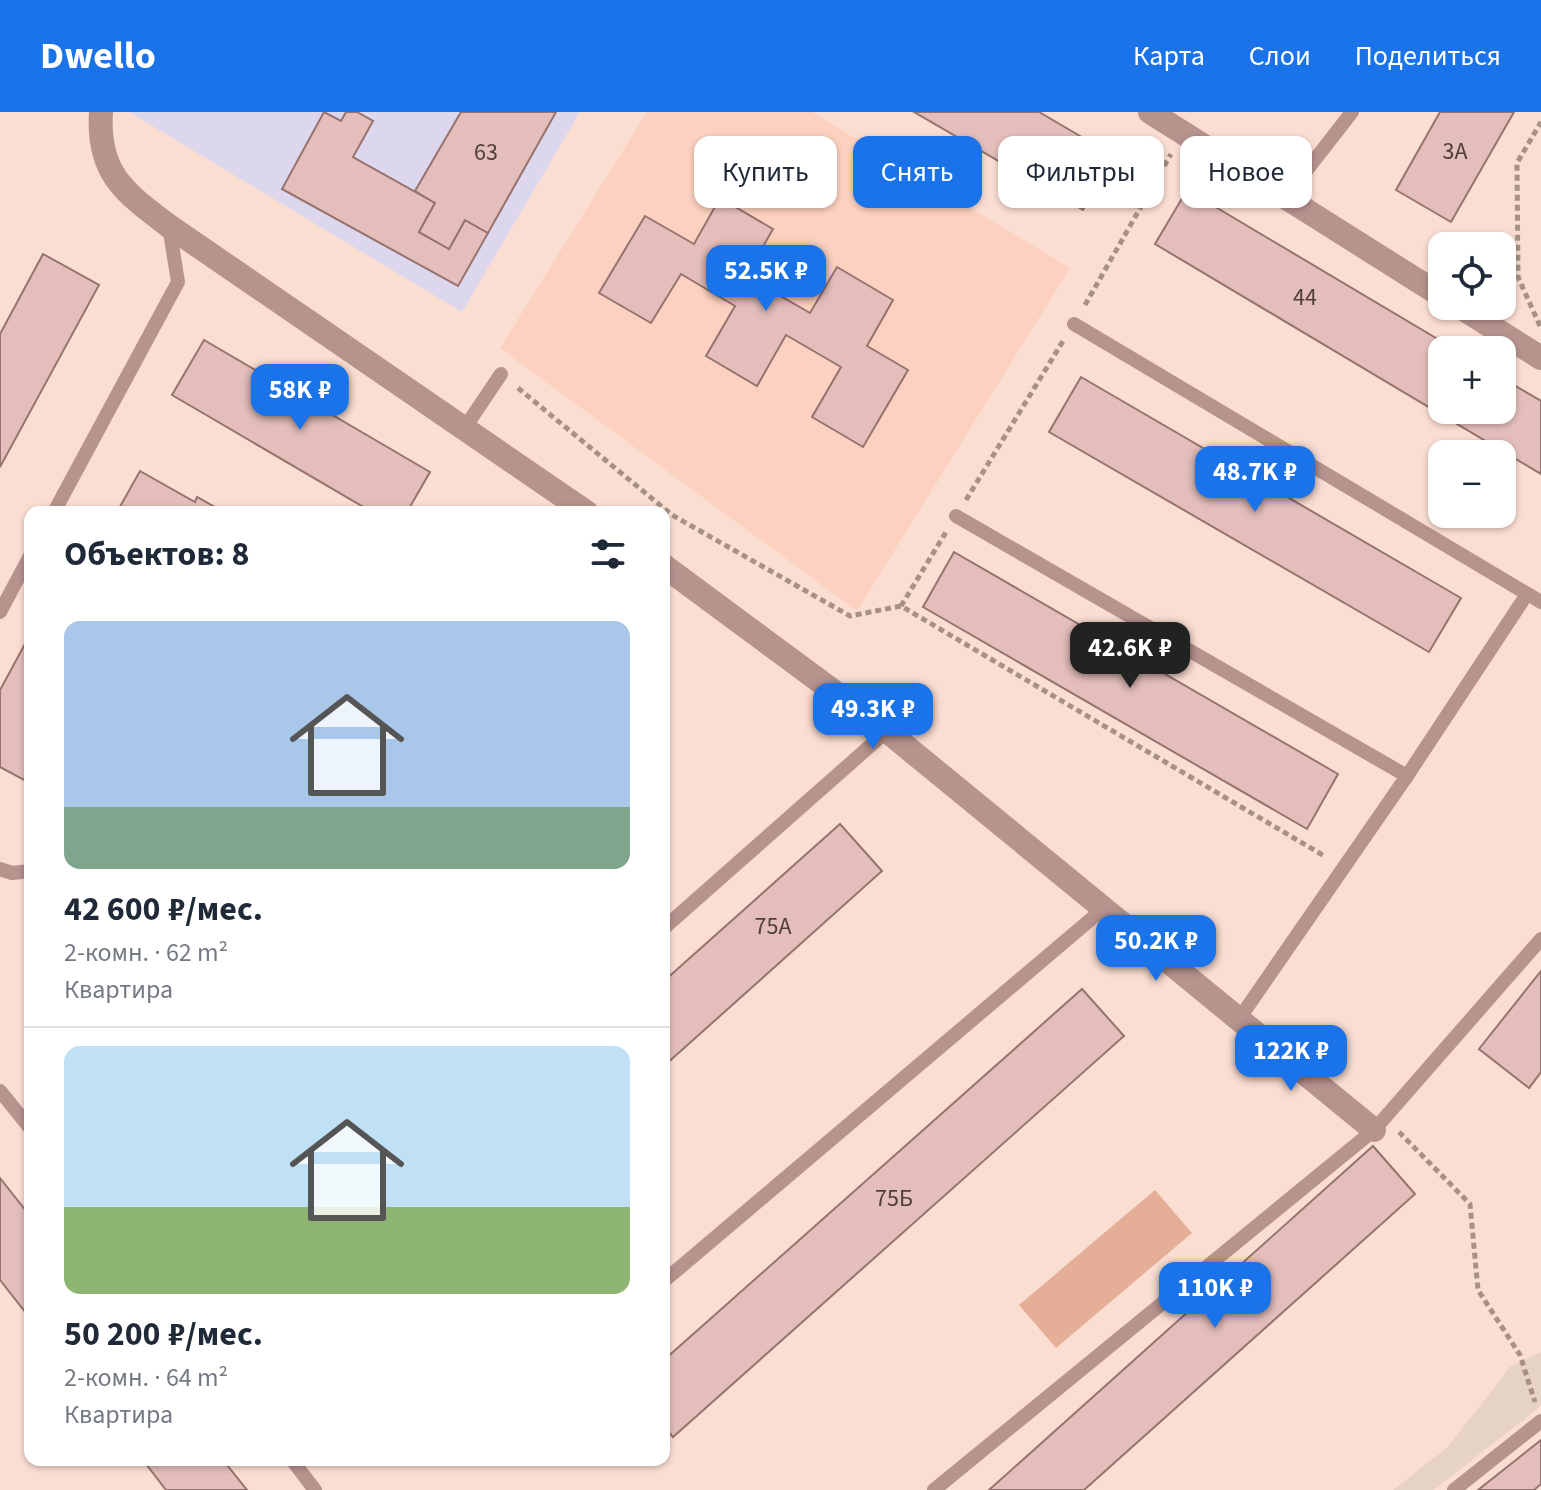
<!DOCTYPE html>
<html lang="ru">
<head>
<meta charset="utf-8">
<style>
	:root { --surface:#fff; --page:#f2f2f3; --text:#1f2937; --muted:#747a83; --line:#e0e1e3; --accent:#1a73e8 }
	body { margin:0; font-family:"Source Sans 3",sans-serif; background:var(--page); color:var(--text); height:100vh; display:flex; flex-direction:column; font-size:30px; white-space:nowrap }
	* { box-sizing:border-box; margin:0 }
	p { font-size:26px; color:var(--muted) }
	.icon { flex:none; width:44px; height:44px; fill:none; stroke:currentColor; stroke-width:2; stroke-linecap:round; stroke-linejoin:round }
	.map { position:relative; flex:1; overflow:hidden }
	.side { position:absolute; left:24px; top:394px; width:646px; height:960px; display:flex; flex-direction:column; background:var(--surface); border-radius:16px; box-shadow:0 2px 6px #0004 }
	.side>* { flex:none }
	.hud { position:absolute; left:694px; top:24px; width:726px; height:72px; display:flex; gap:16px }
	.controls { position:absolute; left:1428px; top:120px; display:grid; gap:16px }
	.controls a { display:grid; place-items:center; width:88px; height:88px; border-radius:16px; background:var(--surface); box-shadow:0 2px 6px #0004; font-size:40px }
	.price { position:absolute; translate:-50% -68px; padding:0 18px; border-radius:16px; background:var(--accent); color:#fff; font-size:26px; line-height:52px; filter:drop-shadow(0 2px 4px #0008) }
	.price::after { content:''; position:absolute; left:50%; top:48px; width:24px; height:18px; margin-left:-12px; background:inherit; clip-path:polygon(0 0,100% 0,50% 100%) }
	.price.current { background:#222; color:#fff }
	ul { padding:0; list-style:none }
	li { display:grid; align-content:center; gap:16px; height:424px; padding:0 40px }
	li+li { border-top:2px solid var(--line) }
	li span { display:grid; place-items:center; height:248px; border-radius:16px; color:#555 }
	li>.icon { margin-inline-start:auto }
	span .icon { width:144px; height:144px; fill:#fffc; stroke-width:1 }
	li b { font-size:34px }
	h2 { display:flex; justify-content:space-between; align-items:center; height:96px; padding:0 40px; font-size:34px }
	.tag { padding:0 28px; border-radius:16px; background:var(--surface); box-shadow:0 2px 6px #0004; font-size:28px; line-height:72px }
	.tag.current { background:var(--accent); color:#fff }
	header { display:flex; align-items:center; gap:48px; box-sizing:border-box; height:112px; padding:0 40px; background:var(--accent); color:#fff }
	header strong { font-size:38px }
	nav { display:flex; gap:44px; margin-inline-start:auto; font-size:28px }
	.map>svg:first-child { display:block }
	.commercial { fill:#ddd7ed }
	.industrial { fill:#e7d3c4 }
	.built { fill:#fcd1bf }
	.green { fill:#e5ae97 }
	.building { fill:#e4beba; stroke:#96736f; stroke-width:2 }
	.lines { fill:none; stroke-linecap:round; stroke-linejoin:round }
	.path { stroke:#a79187; stroke-width:5; stroke-dasharray:6 4; stroke-linecap:butt }
	.lane { stroke:#b7938e; stroke-width:14 }
	.street { stroke:#b7938e; stroke-width:24 }
	.labels { text-anchor:middle; stroke-width:6; stroke-linejoin:round; paint-order:stroke }
	.number-label { font-size:24px; fill:#503e39 }
</style>
</head>
<body>
<header>
<strong>Dwello</strong>
<nav><a>Карта</a><a>Слои</a><a>Поделиться</a></nav>
</header>
<div class="map">
<svg width="1541" height="1378" viewBox="0 0 1541 1378">
	<rect width="100%" height="100%" fill="#fbded2"/>
	<path class="commercial" d="M129 0H580L462 200Z"/>
	<path class="industrial" d="M1541 1240V1294L1434 1378H1393L1448 1335 1510 1255Z"/>
	<path class="built" d="M647 0H812L1070 156 857 499 500 236Z"/>
	<path class="green" d="M1155 1078 1192 1121 1056 1236 1019 1193Z"/>
	<g class="building">
		<path d="M324 0 341 9 346 0H357L373 9 353 45 435 91 419 120 449 137 465 108 488 121 458 174 282 77Z"/>
		<path d="M461 0H556L488 121 465 108 449 137 419 120 435 91 415 79Z"/>
		<path d="M914 0H1039L1114 44 1083 98Z"/>
		<path d="M1440 0H1514L1451 110 1396 78Z"/>
		<path d="M1187 78 1456 238H1442V298H1502V266L1541 289V362L1155 132Z"/>
		<path d="M720 86 773 117 746 164 810 201 837 155 893 188 867 234 908 258 863 335 812 305 841 255 786 223 757 274 706 244 735 194 681 162 651 211 599 181 645 104 694 132Z"/>
		<path d="M43 142 99 173 0 355V222Z"/>
		<path d="M204 228 430 360 407 400H372L172 283Z"/>
		<path d="M1081 265 1461 486 1429 540 1049 320Z"/>
		<path d="M140 359 195 390 197 385 224 400H117Z"/>
		<path d="M954 440 1338 662 1307 717 923 495Z"/>
		<path d="M25 532 30 535V656L24 668 0 655V578Z"/>
		<path d="M840 712 882 759 664 954V869Z"/>
		<path d="M1541 859V960L1529 976 1479 937Z"/>
		<path d="M1082 877 1124 924 673 1325 664 1315V1248Z"/>
		<path d="M1373 1034 1415 1082 1084 1378H989Z"/>
		<path d="M0 1066 30 1104V1206L0 1168Z"/>
		<path d="M1541 1328V1372L1534 1378H1478Z"/>
		<path d="M143 1348H223L247 1378H166Z"/>
	</g>
	<g class="lines">
		<g class="path">
			<path d="M1085 193 1171 42"/>
			<path d="M1540 214 1518 165 1517 51 1541 10"/>
			<path d="M518 276 672 403 850 504 901 494 1326 745"/>
			<path d="M966 388 1063 229"/>
			<path d="M901 494 946 420"/>
			<path d="M1399 1020 1470 1092 1478 1178 1520 1243 1535 1290"/>
		</g>
		<g class="lane">
			<path d="M1285 86 1352 0"/>
			<path d="M1074 212 1541 490"/>
			<path d="M464 317 501 262"/>
			<path d="M54 400 178 170 169 114"/>
			<path d="M956 404 1407 664"/>
			<path d="M0 500 30 444"/>
			<path d="M0 757 12 761 30 759"/>
			<path d="M664 816 887 619"/>
			<path d="M1239 907 1407 664 1527 482"/>
			<path d="M0 979 30 1016"/>
			<path d="M664 1169 1103 797"/>
			<path d="M292 1348 315 1378"/>
			<path d="M934 1378 1374 1018 1541 827"/>
			<path d="M1454 1378 1541 1309"/>
		</g>
		<g class="street">
			<path d="M101 0C97 61 124 80 169 114L586 400"/>
			<path d="M1150 0 1442 184"/>
			<path d="M1459 194 1541 246"/>
			<path d="M664 454 887 619 1374 1018"/>
		</g>
	</g>
	<g class="labels">
		<g class="number-label">
			<text x="1455" y="47">3А</text>
			<text x="486" y="48">63</text>
			<text x="1305" y="193">44</text>
			<text x="773" y="822">75А</text>
			<text x="894" y="1094">75Б</text>
		</g>
	</g>
</svg>
<div class="controls">
<a><svg class="icon" aria-label="locate" viewBox="0 0 24 24"><circle cx="12" cy="12" r="6"/><path d="M12 2v4M12 18v4M2 12h4M18 12h4"/></svg></a>
<a>+</a>
<a>−</a>
</div>
<b class="price" style="left:766px;top:201px">52.5K ₽</b>
<b class="price" style="left:300px;top:320px">58K ₽</b>
<b class="price" style="left:1255px;top:402px">48.7K ₽</b>
<b class="price current" style="left:1130px;top:578px">42.6K ₽</b>
<b class="price" style="left:873px;top:639px">49.3K ₽</b>
<b class="price" style="left:1156px;top:871px">50.2K ₽</b>
<b class="price" style="left:1291px;top:981px">122K ₽</b>
<b class="price" style="left:1215px;top:1218px">110K ₽</b>
<div class="hud">
<a class="tag">Купить</a>
<a class="tag current">Снять</a>
<a class="tag">Фильтры</a>
<a class="tag">Новое</a>
</div>
<section class="side">
<h2>Объектов: 8<svg class="icon" aria-label="filters" viewBox="0 0 24 24"><path d="M4 7h16M4 17h16"/><circle cx="9" cy="7" r="2"/><circle cx="15" cy="17" r="2"/></svg></h2>
<ul>
<li><span style="background:linear-gradient(#a9c7e8 75%,#7fa58c 0)"><svg class="icon" aria-label="home" viewBox="0 0 24 24"><path d="M3 11l9-7 9 7M6 9v11h12V9"/></svg></span><div><b>42 600 ₽/мес.</b><p>2-комн. · 62 m²</p><p>Квартира</p></div></li>
<li><span style="background:linear-gradient(#bfe0f5 65%,#8fb573 0)"><svg class="icon" aria-label="home" viewBox="0 0 24 24"><path d="M3 11l9-7 9 7M6 9v11h12V9"/></svg></span><div><b>50 200 ₽/мес.</b><p>2-комн. · 64 m²</p><p>Квартира</p></div></li>
</ul>
</section>
</div>
</body>
</html>
